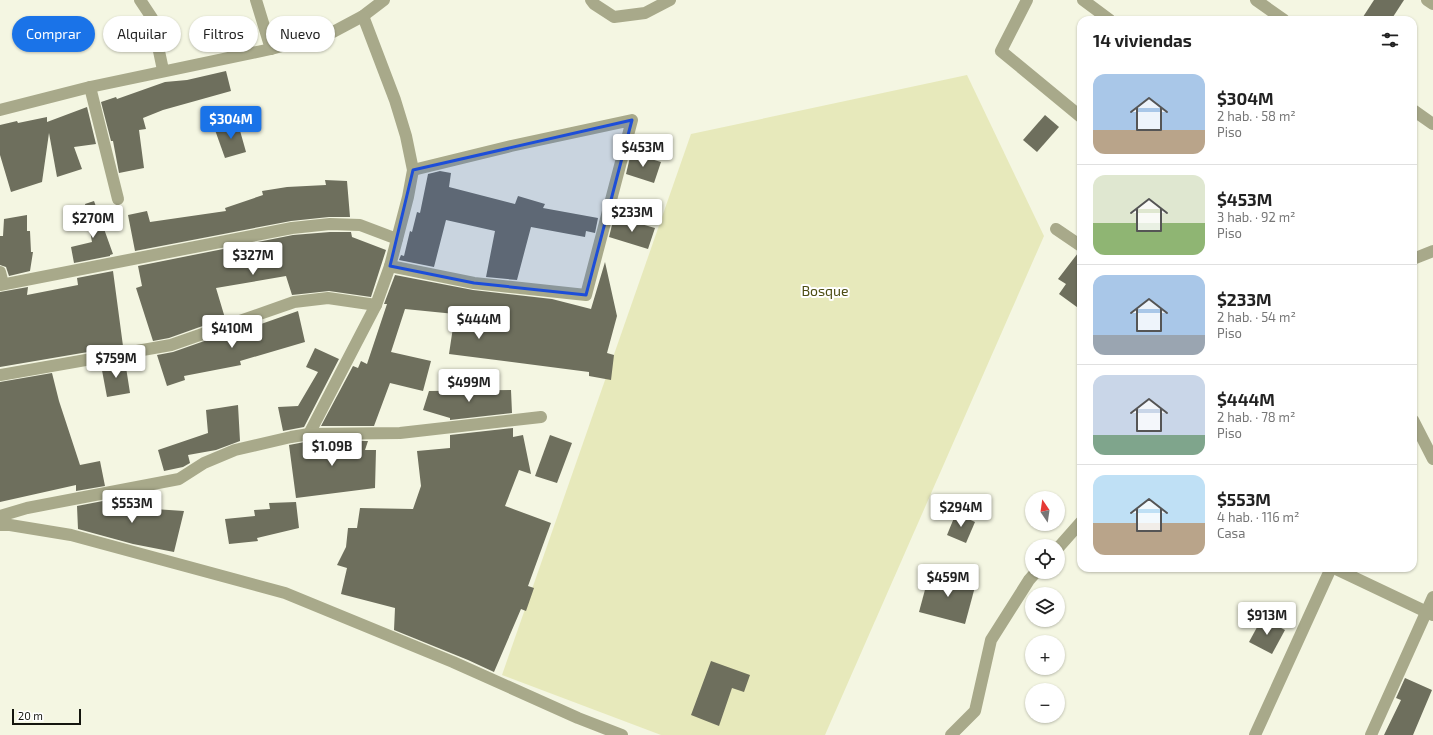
<!DOCTYPE html>
<html lang="es">
<head>
<meta charset="utf-8">
<style>
	:root { --surface:#fff; --page:#f6f6f6; --text:#222; --muted:#767676; --line:#e0e0e0; --accent:#1a73e8 }
	body { margin:0; font-family:"Exo 2",sans-serif; background:var(--page); color:var(--text); height:100vh; display:flex; flex-direction:column; font-size:15px; white-space:nowrap }
	* { box-sizing:border-box; margin:0 }
	p { font-size:13px; color:var(--muted) }
	.icon { flex:none; width:22px; height:22px; fill:none; stroke:currentColor; stroke-width:2; stroke-linecap:round; stroke-linejoin:round }
	.map { position:relative; flex:1; overflow:hidden }
	.panel { position:absolute; left:1077px; top:16px; width:340px; height:556px; display:flex; flex-direction:column; background:var(--surface); border-radius:12px; box-shadow:0 1px 3px #0004 }
	.panel>* { flex:none }
	.hud { position:absolute; left:12px; top:16px; width:380px; height:36px; display:flex; gap:8px }
	.needle { width:26px; rotate:347deg }
	.fabs { position:absolute; left:1025px; top:491px; display:grid; gap:8px }
	.fabs a { display:grid; place-items:center; width:40px; height:40px; border-radius:50%; background:var(--surface); box-shadow:0 1px 3px #0004; font-size:20px }
	.scale { position:absolute; left:12px; bottom:10px; width:69px; box-sizing:border-box; padding-left:4px; border:2px solid #14150e; border-top:0; font-size:11px; line-height:14px; white-space:nowrap; color:#14150e; -webkit-text-stroke:3px #fff; paint-order:stroke }
	.price { position:absolute; translate:-50% -34px; padding:0 9px; border-radius:4px; background:#fff; color:#222; font-size:13px; line-height:26px; filter:drop-shadow(0 1px 2px #0008) }
	.price::after { content:''; position:absolute; left:50%; top:24px; width:12px; height:9px; margin-left:-6px; background:inherit; clip-path:polygon(0 0,100% 0,50% 100%) }
	.price.selected { background:var(--accent); color:#fff }
	ul { padding:0; list-style:none }
	li { display:flex; align-items:center; gap:12px; height:100px; padding:0 16px }
	li+li { border-top:1px solid var(--line) }
	li span { display:grid; place-items:center; flex:none; width:112px; height:80px; border-radius:12px; color:#555 }
	li>.icon { margin-inline-start:auto }
	span .icon { width:48px; height:48px; fill:#fffc; stroke-width:1 }
	li b { font-size:17px }
	h2 { display:flex; justify-content:space-between; align-items:center; height:48px; padding:0 16px; font-size:17px }
	.pill { padding:0 14px; border-radius:18px; background:var(--surface); box-shadow:0 1px 3px #0004; font-size:14px; line-height:36px }
	.pill.selected { background:var(--accent); color:#fff }
	.map>svg:first-child { display:block }
	.green { fill:#e7e9bb }
	.building { fill:#6e6f5d }
	.lines { fill:none; stroke-linecap:round; stroke-linejoin:round }
	.pedestrian { stroke:#a8a98a; stroke-width:12 }
	.minor { stroke:#a8a98a; stroke-width:12 }
	.marked { fill:#1d4ed8; fill-opacity:0.2; stroke:#1d4ed8; stroke-width:3; stroke-linejoin:round }
	.labels { text-anchor:middle; stroke-width:4; stroke-linejoin:round; paint-order:stroke }
	.park-label { font-size:14px; fill:#4d4d14; stroke:#fff }
</style>
</head>
<body>
<div class="map">
<svg width="1433" height="735" viewBox="0 0 1433 735">
	<rect width="100%" height="100%" fill="#f4f6e2"/>
	<path class="green" d="M967 75 1044 236 825 735H661L502 675 691 134Z"/>
	<g class="building">
		<path d="M1374 0H1404L1391 20H1361Z"/>
		<path d="M226 71 231 91 163 110 143 118 146 129 139 130 144 168 119 173 113 141H111L101 102 116 97 117 99 165 82 187 80Z"/>
		<path d="M87 107 96 144 74 147 82 169 57 177 49 133 42 182 11 192 0 155V125L17 121 18 123 47 117V122Z"/>
		<path d="M1045 115 1059 127 1037 152 1023 140Z"/>
		<path d="M237 120 246 152 225 158 215 130Z"/>
		<path d="M631 153 661 162 654 183 626 174Z"/>
		<path d="M440 171 451 173 449 187 515 204 518 196 545 204 543 208 598 218 595 233 586 231 585 237 531 227 517 280 486 277 495 231 446 220 434 267 399 260 401 255 404 256 410 231 412 232 417 212 420 213 428 174Z"/>
		<path d="M325 180 347 181 350 217H329L291 221 135 251 128 215 147 211 150 222 226 211 225 208 263 195 262 191 287 187 326 185Z"/>
		<path d="M94 201 113 254 110 255V256L74 263 71 247 92 242 85 204Z"/>
		<path d="M27 215V231H30L31 252H33L30 271 9 276 6 267 0 265V236H3L4 219Z"/>
		<path d="M620 218 655 228 648 249 609 237 613 221 619 222Z"/>
		<path d="M330 232H351L352 237 386 250 371 297 329 291 292 295 286 276 216 288 225 318 169 338 153 341 136 288 142 286 138 266 293 235Z"/>
		<path d="M1078 253H1081V310L1059 294 1066 284 1058 279Z"/>
		<path d="M605 262 617 316 607 353 614 355 611 380 589 376V372L449 354 455 314 405 309 391 352 431 361 423 391 390 383 374 426H321L353 366 358 368 361 361 367 364 387 304H384L395 275 473 290 552 299 591 309Z"/>
		<path d="M113 271 123 346 0 367V292L28 287 27 295 78 285 77 278Z"/>
		<path d="M298 311 305 342 240 361 241 365 184 376 185 380 167 386 157 355 173 352 230 332V335Z"/>
		<path d="M315 348 339 359 304 427 283 431 278 407 298 406 318 372 306 367Z"/>
		<path d="M125 361 130 393 107 397 101 365Z"/>
		<path d="M52 373 59 401 80 465 100 461 105 486 76 491V485L0 502V382Z"/>
		<path d="M511 390 512 413 450 420V418L423 410 429 391Z"/>
		<path d="M238 405 240 441 216 450 188 455 190 463 183 467 164 471 158 450 208 433 206 410Z"/>
		<path d="M513 428V437L523 435 531 474 519 470 505 506 551 523 528 586 534 588 526 611 521 609 494 672 468 660 394 630 395 608 341 594 347 568 337 565 346 547 348 528H357L360 508 413 509 421 486 417 451 450 448V435Z"/>
		<path d="M550 435 572 443 557 483 535 476Z"/>
		<path d="M310 441H368L365 450H376L375 488 296 498 289 445Z"/>
		<path d="M108 500 109 506 184 511 174 552 133 544 78 529 77 506Z"/>
		<path d="M296 502 299 528 257 538 258 541 229 544 225 519 255 516 254 510 270 509 269 503Z"/>
		<path d="M956 513 975 522 966 543 947 535Z"/>
		<path d="M930 571 976 583 965 624 919 612Z"/>
		<path d="M1262 618 1285 630 1272 654 1249 642Z"/>
		<path d="M711 661 750 675 744 692 732 688 719 726 691 715Z"/>
		<path d="M1405 678 1432 690 1413 735H1384L1401 700 1396 698Z"/>
	</g>
	<g class="lines">
		<path class="pedestrian" d="M309 434 376 305"/>
		<g class="minor">
			<path d="M140 0 152 18 163 70"/>
			<path d="M256 0 271 49"/>
			<path d="M591 0 594 4 614 17 645 13 670 0"/>
			<path d="M1027 0 1001 51 1081 117"/>
			<path d="M1083 0 1110 20"/>
			<path d="M1256 0 1284 20"/>
			<path d="M1427 0 1433 4"/>
			<path d="M90 87 118 199"/>
			<path d="M0 110 90 87 271 49 333 32 363 16 384 0"/>
			<path d="M1413 110 1433 124"/>
			<path d="M1056 229 1081 246"/>
			<path d="M1413 259 1433 251"/>
			<path d="M390 266 474 283 586 295 632 120 511 146 413 170"/>
			<path d="M0 272 3 284"/>
			<path d="M0 285 292 228 330 224 360 225 397 239"/>
			<path d="M0 375 171 345 294 302 328 298 376 305 390 266 408 197 413 170 406 136 395 100 363 16"/>
			<path d="M1413 420 1433 459"/>
			<path d="M0 516 27 508 179 479 204 463 235 450 291 437 309 434 400 433 541 417"/>
			<path d="M0 525H10L71 535 285 593 453 662 578 718 622 735"/>
			<path d="M1058 548 1081 522"/>
			<path d="M1334 568 1433 615"/>
			<path d="M951 735 975 711 991 640 1029 580 1036 572"/>
			<path d="M1255 735 1331 568"/>
			<path d="M1371 735 1433 597"/>
		</g>
	</g>
	<path class="marked" d="M632 120 586 295 474 283 390 266 413 170Z"/>
	<g class="labels">
		<g class="park-label">
			<text x="825" y="296">Bosque</text>
		</g>
	</g>
</svg>
<div class="fabs">
<a><svg class="needle" viewBox="-14 -14 28 28"><path d="M0-13l5 13h-10z" fill="#e53935"/><path d="M0 13l5-13h-10z" fill="#767676"/></svg></a>
<a><svg class="icon" aria-label="locate" viewBox="0 0 24 24"><circle cx="12" cy="12" r="6"/><path d="M12 2v4M12 18v4M2 12h4M18 12h4"/></svg></a>
<a><svg class="icon" aria-label="layers" viewBox="0 0 24 24"><path d="M12 4l9 5-9 5-9-5zM3 14l9 5 9-5"/></svg></a>
<a>+</a>
<a>−</a>
</div>
<div class="scale">20 m</div>
<b class="price selected" style="left:231px;top:140px">$304M</b>
<b class="price" style="left:643px;top:168px">$453M</b>
<b class="price" style="left:632px;top:233px">$233M</b>
<b class="price" style="left:93px;top:239px">$270M</b>
<b class="price" style="left:253px;top:276px">$327M</b>
<b class="price" style="left:479px;top:340px">$444M</b>
<b class="price" style="left:232px;top:349px">$410M</b>
<b class="price" style="left:116px;top:379px">$759M</b>
<b class="price" style="left:469px;top:403px">$499M</b>
<b class="price" style="left:332px;top:467px">$1.09B</b>
<b class="price" style="left:132px;top:524px">$553M</b>
<b class="price" style="left:961px;top:528px">$294M</b>
<b class="price" style="left:948px;top:598px">$459M</b>
<b class="price" style="left:1267px;top:636px">$913M</b>
<div class="hud">
<a class="pill selected">Comprar</a>
<a class="pill">Alquilar</a>
<a class="pill">Filtros</a>
<a class="pill">Nuevo</a>
</div>
<section class="panel">
<h2>14 viviendas<svg class="icon" aria-label="filters" viewBox="0 0 24 24"><path d="M4 7h16M4 17h16"/><circle cx="9" cy="7" r="2"/><circle cx="15" cy="17" r="2"/></svg></h2>
<ul>
<li><span style="background:linear-gradient(#a9c7e8 70%,#b9a48a 0)"><svg class="icon" aria-label="home" viewBox="0 0 24 24"><path d="M3 11l9-7 9 7M6 9v11h12V9"/></svg></span><div><b>$304M</b><p>2 hab. · 58 m²</p><p>Piso</p></div></li>
<li><span style="background:linear-gradient(#dfe7d0 60%,#8fb573 0)"><svg class="icon" aria-label="home" viewBox="0 0 24 24"><path d="M3 11l9-7 9 7M6 9v11h12V9"/></svg></span><div><b>$453M</b><p>3 hab. · 92 m²</p><p>Piso</p></div></li>
<li><span style="background:linear-gradient(#a9c7e8 75%,#9aa5b1 0)"><svg class="icon" aria-label="home" viewBox="0 0 24 24"><path d="M3 11l9-7 9 7M6 9v11h12V9"/></svg></span><div><b>$233M</b><p>2 hab. · 54 m²</p><p>Piso</p></div></li>
<li><span style="background:linear-gradient(#c9d6e8 75%,#7fa58c 0)"><svg class="icon" aria-label="home" viewBox="0 0 24 24"><path d="M3 11l9-7 9 7M6 9v11h12V9"/></svg></span><div><b>$444M</b><p>2 hab. · 78 m²</p><p>Piso</p></div></li>
<li><span style="background:linear-gradient(#bfe0f5 60%,#b9a48a 0)"><svg class="icon" aria-label="home" viewBox="0 0 24 24"><path d="M3 11l9-7 9 7M6 9v11h12V9"/></svg></span><div><b>$553M</b><p>4 hab. · 116 m²</p><p>Casa</p></div></li>
</ul>
</section>
</div>
</body>
</html>
